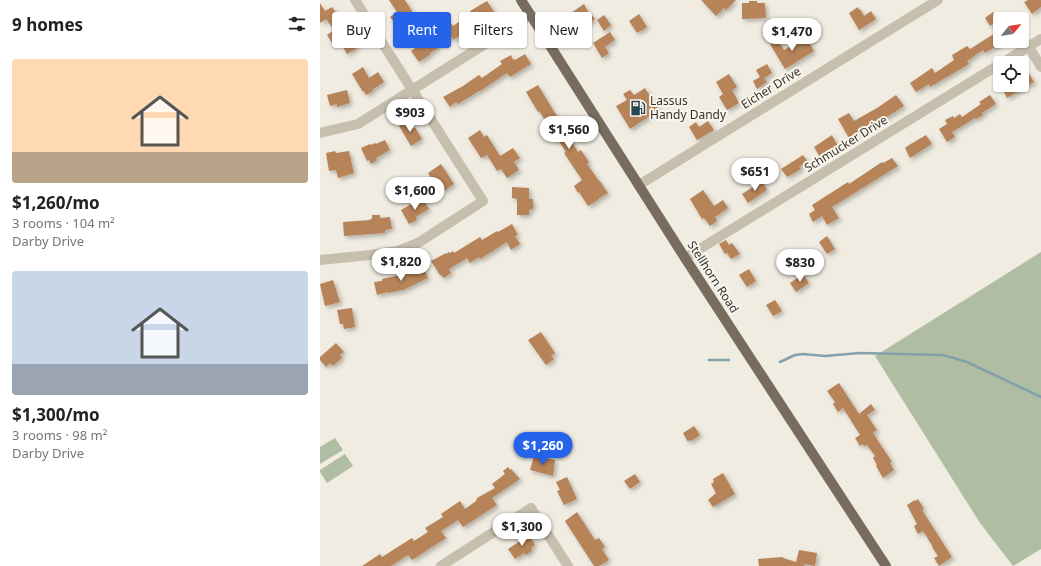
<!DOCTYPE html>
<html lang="en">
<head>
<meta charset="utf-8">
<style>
	:root { --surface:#fff; --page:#f2f2f2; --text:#222; --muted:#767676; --accent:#2563eb }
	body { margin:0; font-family:"Noto Sans",sans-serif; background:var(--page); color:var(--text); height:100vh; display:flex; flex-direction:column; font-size:15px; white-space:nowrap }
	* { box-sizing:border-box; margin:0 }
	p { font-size:13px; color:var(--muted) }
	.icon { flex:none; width:22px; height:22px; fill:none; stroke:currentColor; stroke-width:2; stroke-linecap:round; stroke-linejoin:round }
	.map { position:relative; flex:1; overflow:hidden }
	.sheet { display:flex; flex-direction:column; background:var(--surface); width:320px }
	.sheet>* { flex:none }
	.banner { position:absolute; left:12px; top:12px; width:380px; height:36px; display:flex; gap:8px }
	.needle { width:26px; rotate:60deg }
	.fabs { position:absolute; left:673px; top:12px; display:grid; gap:8px }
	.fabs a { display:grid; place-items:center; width:36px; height:36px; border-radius:4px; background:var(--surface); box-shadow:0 1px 3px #0004; font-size:20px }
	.price { position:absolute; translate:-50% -34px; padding:0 9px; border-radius:14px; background:#fff; color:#222; font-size:13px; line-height:26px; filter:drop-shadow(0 1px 2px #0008) }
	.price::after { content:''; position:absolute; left:50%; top:24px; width:12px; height:9px; margin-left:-6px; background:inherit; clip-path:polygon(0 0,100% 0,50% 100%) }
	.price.active { background:var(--accent); color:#fff }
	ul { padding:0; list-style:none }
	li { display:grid; align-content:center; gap:8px; height:212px; padding:0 12px }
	li span { display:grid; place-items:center; height:124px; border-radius:4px; color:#555 }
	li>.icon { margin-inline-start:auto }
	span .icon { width:72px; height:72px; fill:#fffc; stroke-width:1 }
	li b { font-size:17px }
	h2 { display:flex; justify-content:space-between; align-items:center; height:48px; padding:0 12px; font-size:17px }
	.chip { padding:0 14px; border-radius:4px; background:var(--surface); box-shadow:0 1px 3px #0004; font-size:14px; line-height:36px }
	.chip.active { background:var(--accent); color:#fff }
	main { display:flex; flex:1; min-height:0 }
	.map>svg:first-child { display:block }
	.green { fill:#afbea2 }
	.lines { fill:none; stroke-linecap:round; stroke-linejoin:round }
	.stream { stroke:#83a1aa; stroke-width:2.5 }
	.building { fill:#b78358; filter:url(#shadow) }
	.street { stroke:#c7bfae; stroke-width:10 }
	.primary { stroke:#776c5e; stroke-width:10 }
	.labels { text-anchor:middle; stroke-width:4; stroke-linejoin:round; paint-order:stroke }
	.street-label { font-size:12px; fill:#37312b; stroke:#f8f5ed }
	.poi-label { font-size:12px; fill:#37312b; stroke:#f8f5ed; text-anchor:start }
</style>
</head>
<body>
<main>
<section class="sheet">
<h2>9 homes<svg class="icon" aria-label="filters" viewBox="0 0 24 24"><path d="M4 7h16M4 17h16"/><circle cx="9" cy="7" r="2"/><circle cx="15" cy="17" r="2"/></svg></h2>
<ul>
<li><span style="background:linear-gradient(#ffd9b3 75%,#b9a48a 0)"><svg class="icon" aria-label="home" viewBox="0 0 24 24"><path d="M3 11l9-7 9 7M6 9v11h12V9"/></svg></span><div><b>$1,260/mo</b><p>3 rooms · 104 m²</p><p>Darby Drive</p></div></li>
<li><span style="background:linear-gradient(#c9d6e8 75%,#9aa5b1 0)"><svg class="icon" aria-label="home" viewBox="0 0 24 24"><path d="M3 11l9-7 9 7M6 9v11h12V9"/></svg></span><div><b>$1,300/mo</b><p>3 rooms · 98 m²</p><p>Darby Drive</p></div></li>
</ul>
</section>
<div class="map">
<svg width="721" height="566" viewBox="0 0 721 566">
	<defs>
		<filter id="shadow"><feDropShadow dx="2.5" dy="2.5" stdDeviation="2" flood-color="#0004"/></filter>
	</defs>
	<rect width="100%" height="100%" fill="#f0ece1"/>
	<g class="green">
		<path d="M721 252V549L693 566 660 523 555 356Z"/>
		<path d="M15 438 23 450 0 464V447Z"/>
		<path d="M25 454 33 466 7 483 0 472V470Z"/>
	</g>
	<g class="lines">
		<g class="stream">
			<path d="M389 360H409"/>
			<path d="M460 362 475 355 483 354 505 356 540 353 622 355 634 358 647 362 721 397"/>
		</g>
	</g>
	<g class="building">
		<path d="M69 0H85L93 13 84 19 85 20 77 26 70 17 77 12Z"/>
		<path d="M381 0H416L406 10 404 8 396 16Z"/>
		<path d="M708 0H721V7L712 14 704 2Z"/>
		<path d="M167 1 175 13 162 22 161 20 157 22 150 11Z"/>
		<path d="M429 1H437V3H445L446 18 422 19V3H429Z"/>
		<path d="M0 3 5 11 12 7 18 15 15 17 28 37 29 36 31 38H32L37 45 36 46 37 48 27 54 20 42 14 46 7 35 14 30 6 19 0 23Z"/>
		<path d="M264 4 270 15H272L275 19 258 31 256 27 253 29 248 22 251 20 248 15Z"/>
		<path d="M538 7 539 10 540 9 544 16 551 11 556 19 539 30 529 13Z"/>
		<path d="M673 12 679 20 670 26 665 18Z"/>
		<path d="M319 14 327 27 317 33 309 21Z"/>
		<path d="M284 15 291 25 284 31 277 20Z"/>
		<path d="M140 21 146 32 133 40 132 37 117 45 118 48 110 53 111 54 99 62 91 51 131 23 133 26Z"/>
		<path d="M680 30V44L665 53 663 50 647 61 649 64 610 87 609 84 596 92 590 83 612 68 615 73 634 60 632 55 647 46 650 49Z"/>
		<path d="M290 32 295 40 285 47 289 53 282 58 273 43Z"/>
		<path d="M484 36 487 42 488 41 494 51 465 69 450 44 457 39 464 50 476 43 475 42Z"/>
		<path d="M205 54 211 64 190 77 187 73 160 91H159L138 104 136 102 130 107 123 97 143 86 159 75 162 78 182 64 180 61 191 55 193 60 194 59 195 60Z"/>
		<path d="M447 64 452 73 444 78 447 82 437 89 433 81 440 77 436 70Z"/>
		<path d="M43 67 49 78 58 72 64 82 52 90 53 91 46 95 44 91 43 92 32 74Z"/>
		<path d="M708 72 714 82 687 98 683 90 690 85H702V75Z"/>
		<path d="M409 74 417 87 412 90 419 103 407 110 399 97 403 94 396 82Z"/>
		<path d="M218 85 241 123 243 122 247 128 251 135 248 136 258 152 261 150 269 162 267 164 279 181V180L288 193 278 199V200L268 206 259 192 258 193 254 186 262 180 244 153 246 152 219 111 218 112 206 92Z"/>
		<path d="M325 88 339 110 310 129 296 106 307 100 303 94 310 90 314 95Z"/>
		<path d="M27 90 30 103 17 107V104L10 106 7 95Z"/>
		<path d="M576 95 584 106 564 119 563 117 529 138 518 119 529 113 534 121 557 108Z"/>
		<path d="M670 95 676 104 662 113 663 115 656 119 655 118 632 132 635 137 627 142 619 129 627 124 625 120 633 116 634 118 640 114 642 117 661 104 659 102Z"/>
		<path d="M88 120 93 129 95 127 102 139 91 146 79 126Z"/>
		<path d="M388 121 394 130 377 140 369 127 376 122 379 127Z"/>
		<path d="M160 130 164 137 167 135 180 156 193 148 200 158 194 162 199 170 187 178 181 169 177 171 167 155 161 158 148 138Z"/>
		<path d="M512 135 518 146 500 157 494 147Z"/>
		<path d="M606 135 612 144 590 158 585 148 589 145Z"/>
		<path d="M65 140 70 150 56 158 57 160 51 164 49 160 47 161 41 148 50 144 51 145 55 143 56 144Z"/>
		<path d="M15 151 16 153 29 151 34 173 18 178 16 170 9 171 6 153Z"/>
		<path d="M483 155 488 162 479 167 481 169 467 177 461 169Z"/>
		<path d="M572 158 578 166 512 207 519 218 507 225 502 216 493 222 489 214 495 210 492 205 528 182 529 184 562 162 563 163Z"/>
		<path d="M121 164 134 184 124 191 122 188 119 190 108 173Z"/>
		<path d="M442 181 447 190 428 203 422 194Z"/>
		<path d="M192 187 209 188V199H213V209L209 210V215H197V199L192 198Z"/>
		<path d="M383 190 394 206 403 200 408 208 395 217 397 221 390 226 384 218 382 219 370 199Z"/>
		<path d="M102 198 109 209 96 217 97 220 89 224 81 210Z"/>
		<path d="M52 215H60V218L70 217 72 229 65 230V233L24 236 23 222 50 220V219H52Z"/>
		<path d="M192 224 198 235 195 236 200 244 191 250 187 242 160 259 159 257 150 263 147 258 129 269 131 273 124 278 121 275H120L111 261 126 253V254L129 252 130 253 133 251 134 253 160 237 162 240 177 231 178 232Z"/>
		<path d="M507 236 515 249 507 254 499 242Z"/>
		<path d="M406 240 409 245 412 243 420 254 411 259 407 253 405 254 399 244Z"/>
		<path d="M103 267 108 278 83 290 68 293V292L57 295 54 282 62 281V279L85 274 84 272 91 269 92 271Z"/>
		<path d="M429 269 436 281 427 287 419 275Z"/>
		<path d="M483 274 489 283 476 292 470 283Z"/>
		<path d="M13 280 20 302 5 306 0 284Z"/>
		<path d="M455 300 462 311 453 316 446 305Z"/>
		<path d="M32 308 35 327 24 329 23 324H20L17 310Z"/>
		<path d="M221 332 235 353 231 356 234 359 226 365 208 340Z"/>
		<path d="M16 343 24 352 20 355 22 358 13 366 10 363 6 367 0 360V357Z"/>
		<path d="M519 383 539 414 551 404 555 410 547 415 557 430 553 433 572 462 570 463 574 470 563 478 556 466 557 465 553 458 555 456 547 445 544 446 543 444 540 446 535 438 540 435 523 408 518 412 513 404 515 402 507 391Z"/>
		<path d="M374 426 380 435 371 441 369 440 368 442 363 433Z"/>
		<path d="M214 456 235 460 233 476 210 470Z"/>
		<path d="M188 467 190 470 191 469 200 479 172 498 177 505 143 527 138 520 121 531 126 538 92 560 88 555 71 566H42L60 554 62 557 92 538 94 541 108 532 105 528 123 517 121 514 140 501 145 509 156 501 157 498 175 488 172 484 185 474 183 471Z"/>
		<path d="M403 473 415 494 393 507 388 500 396 493 391 484 394 482 393 479Z"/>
		<path d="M315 474 320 482 310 489 304 481Z"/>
		<path d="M247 477 257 499 244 505 237 491 240 490 236 482Z"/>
		<path d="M598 499 604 509 602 510 632 557 619 566 614 558 618 556 612 547H613L603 531 598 534 594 526 597 524 587 505 595 500V501Z"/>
		<path d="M257 512 275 540 279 538 285 547 282 549 289 560 279 566H274L245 521Z"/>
		<path d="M209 535 215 545 211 548 212 551 206 555 204 553 195 559 188 549Z"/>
		<path d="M479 550 497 553 495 566 484 564V566H439L438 559 463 557V558L476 562Z"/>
	</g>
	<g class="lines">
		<g class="street">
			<path d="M709 47 721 67"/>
			<path d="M682 63 721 39"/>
			<path d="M0 133 38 124 211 15"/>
			<path d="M319 185 618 0"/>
			<path d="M365 258 680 64"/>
			<path d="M0 260 50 255 78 251 98 243 163 201 35 0"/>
			<path d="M121 566 211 508 248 566"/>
		</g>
		<path class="primary" d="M201 0 365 258 566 566"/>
	</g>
	<defs>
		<g id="fuel-bare" transform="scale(1.2)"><path d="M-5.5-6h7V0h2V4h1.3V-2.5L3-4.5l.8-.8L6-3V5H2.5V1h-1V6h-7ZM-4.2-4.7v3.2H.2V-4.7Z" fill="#264754" stroke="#f8f5ed" stroke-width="2.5" paint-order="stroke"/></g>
	</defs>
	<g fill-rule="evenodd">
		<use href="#fuel-bare" x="318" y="108"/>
	</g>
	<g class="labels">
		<g class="street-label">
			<text transform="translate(451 88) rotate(-32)" y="4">Eicher Drive</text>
			<text transform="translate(526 144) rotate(-32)" y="4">Schmucker Drive</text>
			<text transform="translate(393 277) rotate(57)" y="4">Stellhorn Road</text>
		</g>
		<g class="poi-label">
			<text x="330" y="105">Lassus<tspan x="330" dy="14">Handy Dandy</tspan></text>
		</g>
	</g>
</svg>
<div class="fabs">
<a><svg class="needle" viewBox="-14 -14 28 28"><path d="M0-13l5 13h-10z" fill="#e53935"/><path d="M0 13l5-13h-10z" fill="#767676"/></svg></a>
<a><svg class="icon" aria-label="locate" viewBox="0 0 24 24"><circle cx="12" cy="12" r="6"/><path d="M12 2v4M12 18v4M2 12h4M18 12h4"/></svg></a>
</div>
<b class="price" style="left:472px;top:52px">$1,470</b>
<b class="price" style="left:90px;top:133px">$903</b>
<b class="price" style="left:249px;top:150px">$1,560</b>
<b class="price" style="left:435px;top:192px">$651</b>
<b class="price" style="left:95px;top:211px">$1,600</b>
<b class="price" style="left:81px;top:282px">$1,820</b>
<b class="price" style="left:480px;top:283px">$830</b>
<b class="price active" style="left:223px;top:466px">$1,260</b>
<b class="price" style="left:202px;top:547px">$1,300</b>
<div class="banner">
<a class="chip">Buy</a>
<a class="chip active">Rent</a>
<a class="chip">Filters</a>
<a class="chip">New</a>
</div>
</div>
</main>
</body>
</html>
